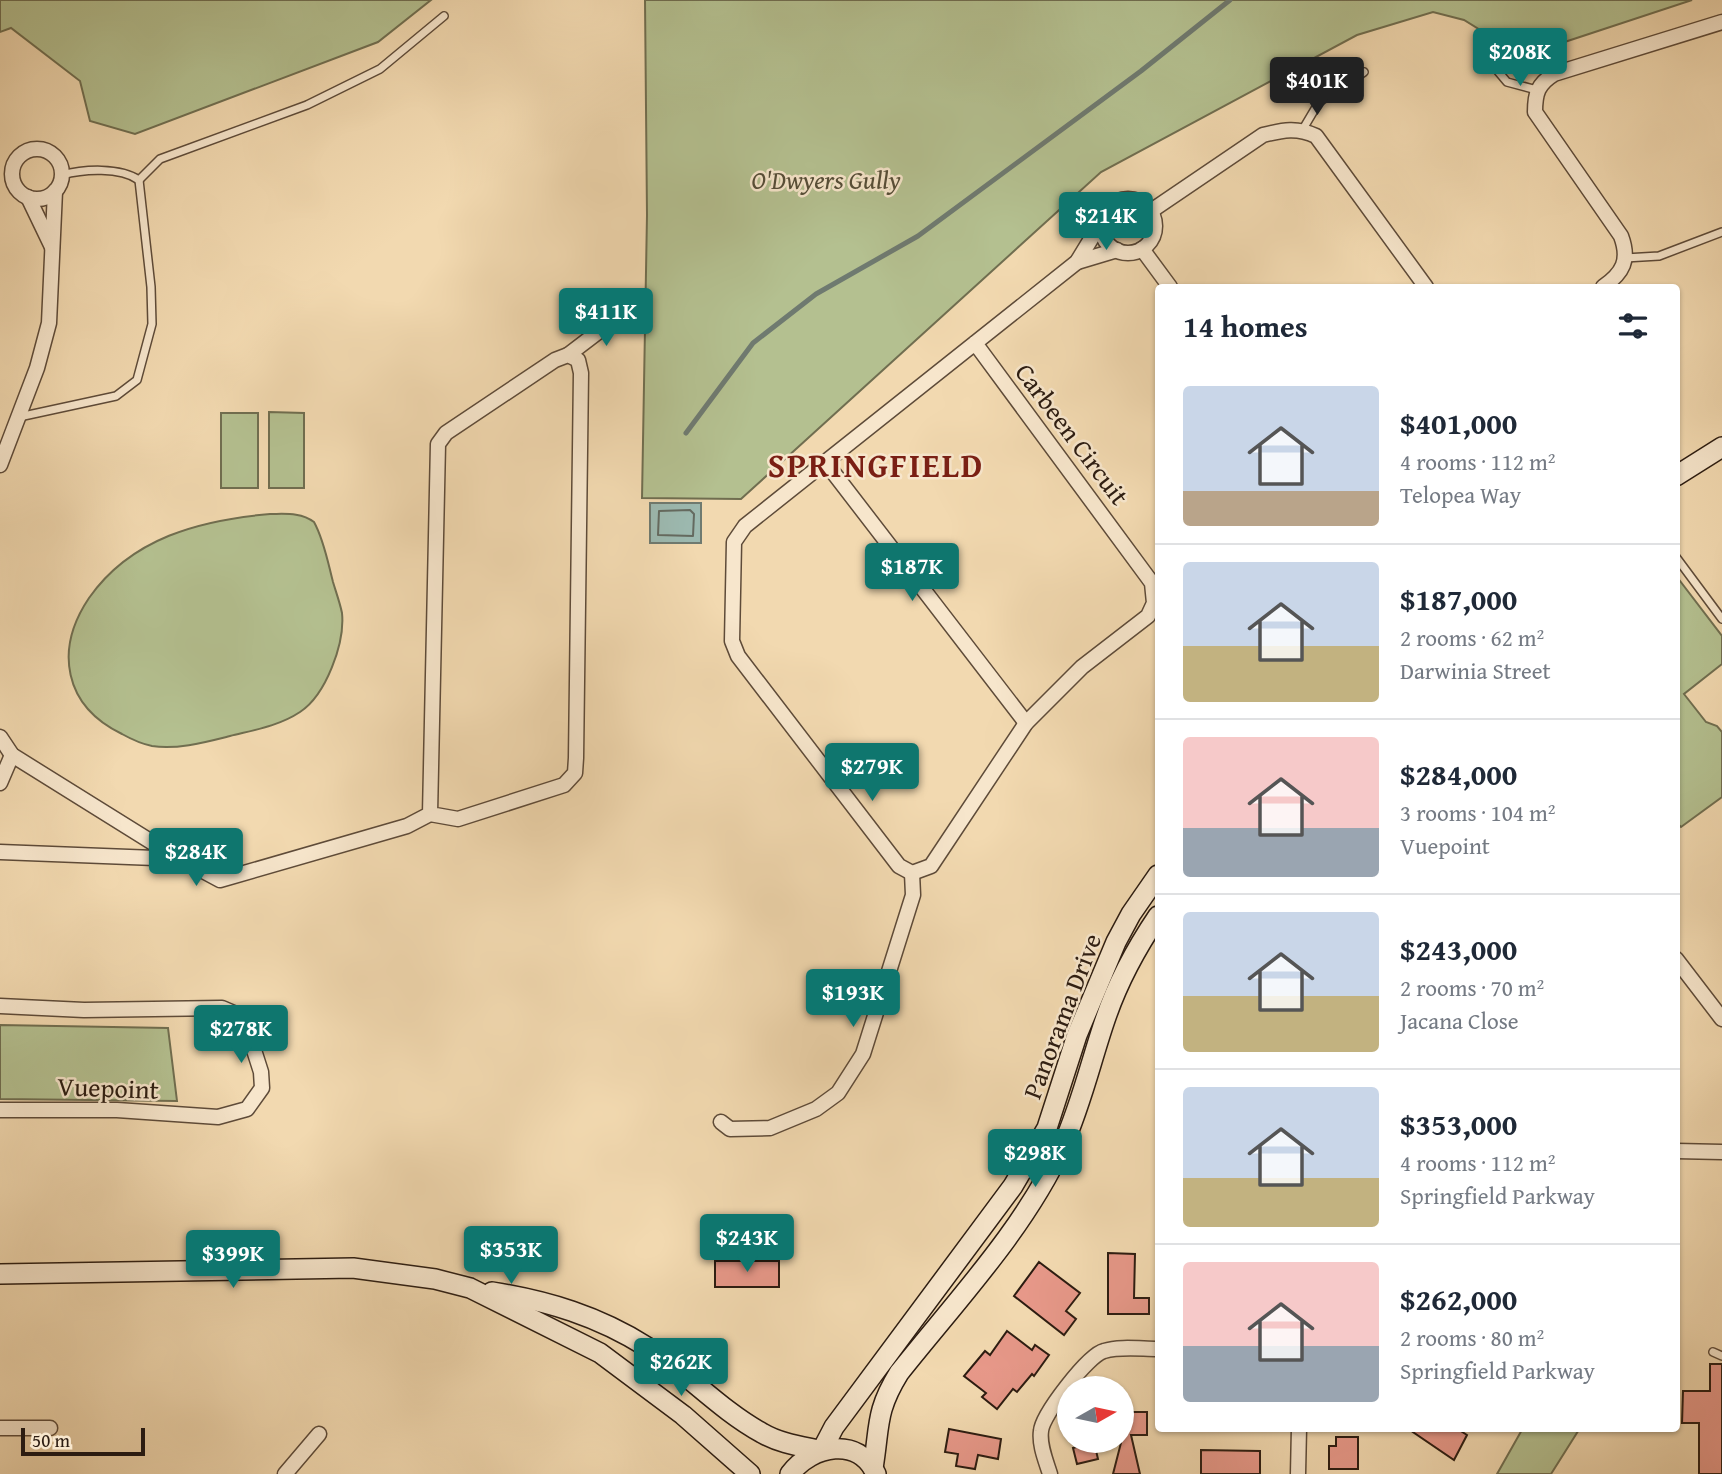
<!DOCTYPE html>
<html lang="en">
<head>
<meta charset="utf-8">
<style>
	:root { --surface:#fff; --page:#f2f2f3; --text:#1f2937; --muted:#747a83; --line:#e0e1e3; --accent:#0f766e }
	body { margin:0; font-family:"Gentium Book Plus",serif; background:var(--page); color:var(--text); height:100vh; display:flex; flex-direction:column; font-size:26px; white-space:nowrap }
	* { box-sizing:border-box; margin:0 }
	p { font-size:23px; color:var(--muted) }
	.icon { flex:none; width:38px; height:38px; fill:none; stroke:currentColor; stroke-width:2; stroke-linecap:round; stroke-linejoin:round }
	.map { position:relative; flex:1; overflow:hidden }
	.panel { position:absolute; left:1155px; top:284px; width:525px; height:1148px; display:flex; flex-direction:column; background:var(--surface); border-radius:7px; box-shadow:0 2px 5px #0004 }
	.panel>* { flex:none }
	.needle { width:46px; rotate:81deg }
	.tools { position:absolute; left:1057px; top:1376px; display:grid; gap:14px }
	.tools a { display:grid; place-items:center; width:77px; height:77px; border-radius:50%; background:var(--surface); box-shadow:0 2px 5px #0004; font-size:35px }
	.scale { position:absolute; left:21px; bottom:18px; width:124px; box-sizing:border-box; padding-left:7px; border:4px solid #2c1c11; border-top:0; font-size:19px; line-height:24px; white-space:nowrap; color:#2c1c11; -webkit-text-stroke:5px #f7e6cc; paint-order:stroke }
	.price { position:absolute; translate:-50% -60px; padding:0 16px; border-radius:7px; background:var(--accent); color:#fff; font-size:23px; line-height:46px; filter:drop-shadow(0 2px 4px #0008) }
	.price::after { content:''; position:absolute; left:50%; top:42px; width:21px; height:16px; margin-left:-10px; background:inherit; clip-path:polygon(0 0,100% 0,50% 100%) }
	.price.on { background:#222; color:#fff }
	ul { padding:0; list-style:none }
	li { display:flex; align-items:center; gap:21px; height:175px; padding:0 28px }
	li+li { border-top:2px solid var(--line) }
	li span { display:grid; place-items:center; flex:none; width:196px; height:140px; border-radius:7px; color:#555 }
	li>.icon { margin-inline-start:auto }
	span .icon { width:84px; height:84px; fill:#fffc; stroke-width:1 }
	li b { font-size:30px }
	h2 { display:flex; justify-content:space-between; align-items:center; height:84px; padding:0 28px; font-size:30px }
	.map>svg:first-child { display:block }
	.green { fill:#b4c090; stroke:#706e50; stroke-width:2 }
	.water { fill:#9cb9b0; stroke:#6f7a70; stroke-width:2 }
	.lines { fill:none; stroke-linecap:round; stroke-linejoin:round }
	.shore { stroke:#646a60; stroke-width:2 }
	.stream { stroke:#6f7a70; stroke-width:5 }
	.building { fill:#e79889; stroke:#2c1c11; stroke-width:2 }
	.lane-casing { stroke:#5e4b39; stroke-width:10 }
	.street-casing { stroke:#5e4b39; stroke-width:17 }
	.secondary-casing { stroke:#2c1c11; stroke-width:22 }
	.lane { stroke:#f7e6cc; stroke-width:7 }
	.street { stroke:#f7e6cc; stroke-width:14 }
	.secondary { stroke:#f7e6cc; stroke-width:19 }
	.labels { text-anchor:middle; stroke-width:5; stroke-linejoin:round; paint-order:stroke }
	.park-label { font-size:26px; font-style:italic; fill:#554d37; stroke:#f7e6cc }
	.street-label { font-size:26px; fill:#2c1c11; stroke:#f7e6cc }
	.district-label { font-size:33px; font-weight:bold; letter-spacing:2px; fill:#7a1f14; stroke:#f7e6cc }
</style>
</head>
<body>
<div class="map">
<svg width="1722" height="1474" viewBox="0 0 1722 1474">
	<rect width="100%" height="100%" fill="#f2d9b0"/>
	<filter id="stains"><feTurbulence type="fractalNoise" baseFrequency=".00286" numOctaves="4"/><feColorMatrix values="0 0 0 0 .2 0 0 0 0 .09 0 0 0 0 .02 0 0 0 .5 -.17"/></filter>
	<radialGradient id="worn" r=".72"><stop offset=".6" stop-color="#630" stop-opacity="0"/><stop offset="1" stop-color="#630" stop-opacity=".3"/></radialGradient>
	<g class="green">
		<path d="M0 0H431L378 42 135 134 90 121 80 81 11 28 0 32Z"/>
		<path d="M645 0H1692L1522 56 1464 20 1433 12 1357 35 1101 172 741 499 642 498 647 215Z"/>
		<path d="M269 412 304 413V488H269Z"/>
		<rect x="221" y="413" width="37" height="75"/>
		<path d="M270 514C285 514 301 512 314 522 324 540 328 563 333 582 336 592 340 603 342 613 345 643 326 695 300 712 279 726 254 730 230 736 206 742 177 750 152 746 142 744 131 739 122 734 64 706 54 650 89 598 131 538 200 520 270 514Z"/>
		<path d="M1677 577 1722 636V664L1684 694 1706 722 1717 726 1722 732V797L1681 827 1676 822Z"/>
		<path d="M0 1025 168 1028 177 1101 0 1099Z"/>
		<path d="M1523 1428H1580L1551 1474H1497Z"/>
	</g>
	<rect class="water" x="650" y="503" width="51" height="40"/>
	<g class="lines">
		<path class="shore" d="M690 510 694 514 693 536 658 535 659 511Z"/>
		<path class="stream" d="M686 433 753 343 816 294 918 236 1141 71 1230 0"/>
	</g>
	<g class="building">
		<path d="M1108 1253 1135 1254 1134 1298H1149V1314H1108Z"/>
		<rect x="715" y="1261" width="64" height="26"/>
		<path d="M1039 1262 1080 1293 1066 1311 1076 1319 1064 1335 1014 1296Z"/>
		<path d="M1007 1331 1032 1350 1035 1345 1049 1355 1034 1376 1032 1374 1017 1392 1013 1389 997 1409 982 1397 986 1393 964 1376 985 1351 990 1355Z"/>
		<path d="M1710 1364H1722V1474H1699V1423H1682L1683 1391H1710Z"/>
		<path d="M1122 1412H1147V1435H1131L1140 1474H1113L1123 1435Z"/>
		<path d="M1407 1428H1456L1467 1435 1454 1460Z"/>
		<path d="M949 1429 1001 1439 998 1459 978 1455 975 1469 956 1466 958 1454 945 1452Z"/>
		<path d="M1336 1437H1358V1469H1329V1446H1336Z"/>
		<path d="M1094 1442 1098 1459 1077 1464 1073 1448Z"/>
		<path d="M1201 1450 1260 1451V1474H1201Z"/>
	</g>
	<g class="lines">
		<g class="lane-casing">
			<g id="lane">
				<path d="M1491 63 1507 82 1537 90"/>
				<path d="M1303 129 1319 102 1364 72"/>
				<path d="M62 175C84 169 120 167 139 180L160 159 307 105 380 69 444 16"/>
				<path d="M1625 258 1659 256 1722 232"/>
				<path d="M19 417 116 396 137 380 152 324 151 287 139 180"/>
				<path d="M1676 557 1722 619"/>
				<path d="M1713 1352 1722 1356"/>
			</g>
		</g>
		<g class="street-casing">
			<g id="street">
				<circle cx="37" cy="174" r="25"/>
				<path d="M28 197 52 247"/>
				<circle cx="1128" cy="226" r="27"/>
				<path d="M1151 211 1263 135C1283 130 1297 127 1316 136L1426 287"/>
				<path d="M1142 249 1170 287"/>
				<path d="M1077 262 1117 250"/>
				<path d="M1603 287C1623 273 1630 260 1621 236L1535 112C1535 93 1538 84 1554 74L1722 22"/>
				<path d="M975 343 1152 583 1154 603 1148 616 1082 667 1026 723 931 866 912 873 899 866 738 656 732 641 734 542 745 526 1077 262 1102 221"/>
				<path d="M568 355 623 313"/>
				<path d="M826 463 1026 723"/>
				<path d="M0 465 37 368 49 323 55 191"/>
				<path d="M0 737 12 755 166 851 220 880 407 826 430 814 458 819 564 785 575 773 576 758 581 373 578 360 568 355 555 360 446 433 438 444 430 814"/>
				<path d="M0 783 12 755"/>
				<path d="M0 852 155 858 166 851"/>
				<path d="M1676 959 1722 1019"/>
				<path d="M0 1006 84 1010 222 1008 236 1014 246 1025 261 1072 262 1088 247 1109 218 1117 117 1110H0"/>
				<path d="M721 1122 730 1129 770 1128 816 1109 838 1093 863 1054 913 895 912 873"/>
				<path d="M1676 1151 1722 1152"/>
				<path d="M0 1428H50"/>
				<path d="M285 1474 319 1434"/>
				<path d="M1050 1474C1046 1461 1039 1445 1041 1431 1042 1415 1088 1355 1104 1351 1120 1346 1141 1349 1158 1349"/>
				<path d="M1298 1474 1299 1428"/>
			</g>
		</g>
		<g class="secondary-casing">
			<g id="secondary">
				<path d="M1676 476 1722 447"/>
				<path d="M0 1274 353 1268 435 1279 470 1288 600 1353 683 1415 750 1474"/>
				<path d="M492 1292C548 1301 598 1316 647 1347 687 1373 720 1410 762 1433 779 1443 799 1446 818 1450"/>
				<path d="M822 1450 834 1427 1013 1186 1047 1128 1077 1035 1116 942 1131 914 1158 875"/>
				<path d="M873 1468C880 1426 875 1412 899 1373 956 1301 1024 1230 1063 1145 1081 1105 1091 1061 1105 1020 1117 984 1137 947 1158 916"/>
				<path d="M790 1474C812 1445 859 1436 876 1474"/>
			</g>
		</g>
		<use href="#lane" class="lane"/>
		<use href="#street" class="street"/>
		<use href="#secondary" class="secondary"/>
	</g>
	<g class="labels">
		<g class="park-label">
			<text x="826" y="189">O'Dwyers Gully</text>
		</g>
		<g class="street-label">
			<text transform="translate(1072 434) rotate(53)" y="9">Carbeen Circuit</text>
			<text transform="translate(1062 1016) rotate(-69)" y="9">Panorama Drive</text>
			<text transform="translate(108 1088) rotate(2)" y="9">Vuepoint</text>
		</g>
		<g class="district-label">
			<text x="876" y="477">SPRINGFIELD</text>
		</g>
	</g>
	<rect width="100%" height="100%" filter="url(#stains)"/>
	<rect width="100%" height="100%" fill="url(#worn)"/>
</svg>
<div class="tools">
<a><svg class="needle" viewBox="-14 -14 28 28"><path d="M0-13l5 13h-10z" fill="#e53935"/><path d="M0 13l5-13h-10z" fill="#747a83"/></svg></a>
</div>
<div class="scale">50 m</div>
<b class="price" style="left:1520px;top:88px">$208K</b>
<b class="price on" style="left:1317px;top:117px">$401K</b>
<b class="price" style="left:1106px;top:252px">$214K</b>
<b class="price" style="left:606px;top:348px">$411K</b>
<b class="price" style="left:912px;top:603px">$187K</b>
<b class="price" style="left:872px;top:803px">$279K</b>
<b class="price" style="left:196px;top:888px">$284K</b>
<b class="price" style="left:853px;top:1029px">$193K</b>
<b class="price" style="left:241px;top:1065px">$278K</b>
<b class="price" style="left:1035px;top:1189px">$298K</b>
<b class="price" style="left:747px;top:1274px">$243K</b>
<b class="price" style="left:511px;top:1286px">$353K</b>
<b class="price" style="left:233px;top:1290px">$399K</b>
<b class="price" style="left:681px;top:1398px">$262K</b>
<section class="panel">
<h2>14 homes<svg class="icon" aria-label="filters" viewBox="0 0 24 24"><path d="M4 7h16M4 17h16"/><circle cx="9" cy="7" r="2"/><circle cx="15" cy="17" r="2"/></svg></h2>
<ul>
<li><span style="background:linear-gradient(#c9d6e8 75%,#b9a48a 0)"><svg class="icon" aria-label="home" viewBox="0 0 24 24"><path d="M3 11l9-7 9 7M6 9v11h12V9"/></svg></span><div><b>$401,000</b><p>4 rooms · 112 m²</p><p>Telopea Way</p></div></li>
<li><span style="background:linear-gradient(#c9d6e8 60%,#c2b280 0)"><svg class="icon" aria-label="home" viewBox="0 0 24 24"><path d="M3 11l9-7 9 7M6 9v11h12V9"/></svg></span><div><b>$187,000</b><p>2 rooms · 62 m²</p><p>Darwinia Street</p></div></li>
<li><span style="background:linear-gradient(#f6c9c9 65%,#9aa5b1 0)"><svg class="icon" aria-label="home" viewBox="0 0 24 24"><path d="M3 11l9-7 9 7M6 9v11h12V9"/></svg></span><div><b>$284,000</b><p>3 rooms · 104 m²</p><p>Vuepoint</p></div></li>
<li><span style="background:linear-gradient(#c9d6e8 60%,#c2b280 0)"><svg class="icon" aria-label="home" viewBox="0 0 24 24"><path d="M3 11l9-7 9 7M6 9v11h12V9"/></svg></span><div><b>$243,000</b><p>2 rooms · 70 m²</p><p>Jacana Close</p></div></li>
<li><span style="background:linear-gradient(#c9d6e8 65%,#c2b280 0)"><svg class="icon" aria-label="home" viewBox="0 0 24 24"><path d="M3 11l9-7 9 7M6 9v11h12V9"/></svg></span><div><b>$353,000</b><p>4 rooms · 112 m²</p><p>Springfield Parkway</p></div></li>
<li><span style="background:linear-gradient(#f6c9c9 60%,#9aa5b1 0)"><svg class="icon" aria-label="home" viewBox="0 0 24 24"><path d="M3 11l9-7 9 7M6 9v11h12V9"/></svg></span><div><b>$262,000</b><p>2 rooms · 80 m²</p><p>Springfield Parkway</p></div></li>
</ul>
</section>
</div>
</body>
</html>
